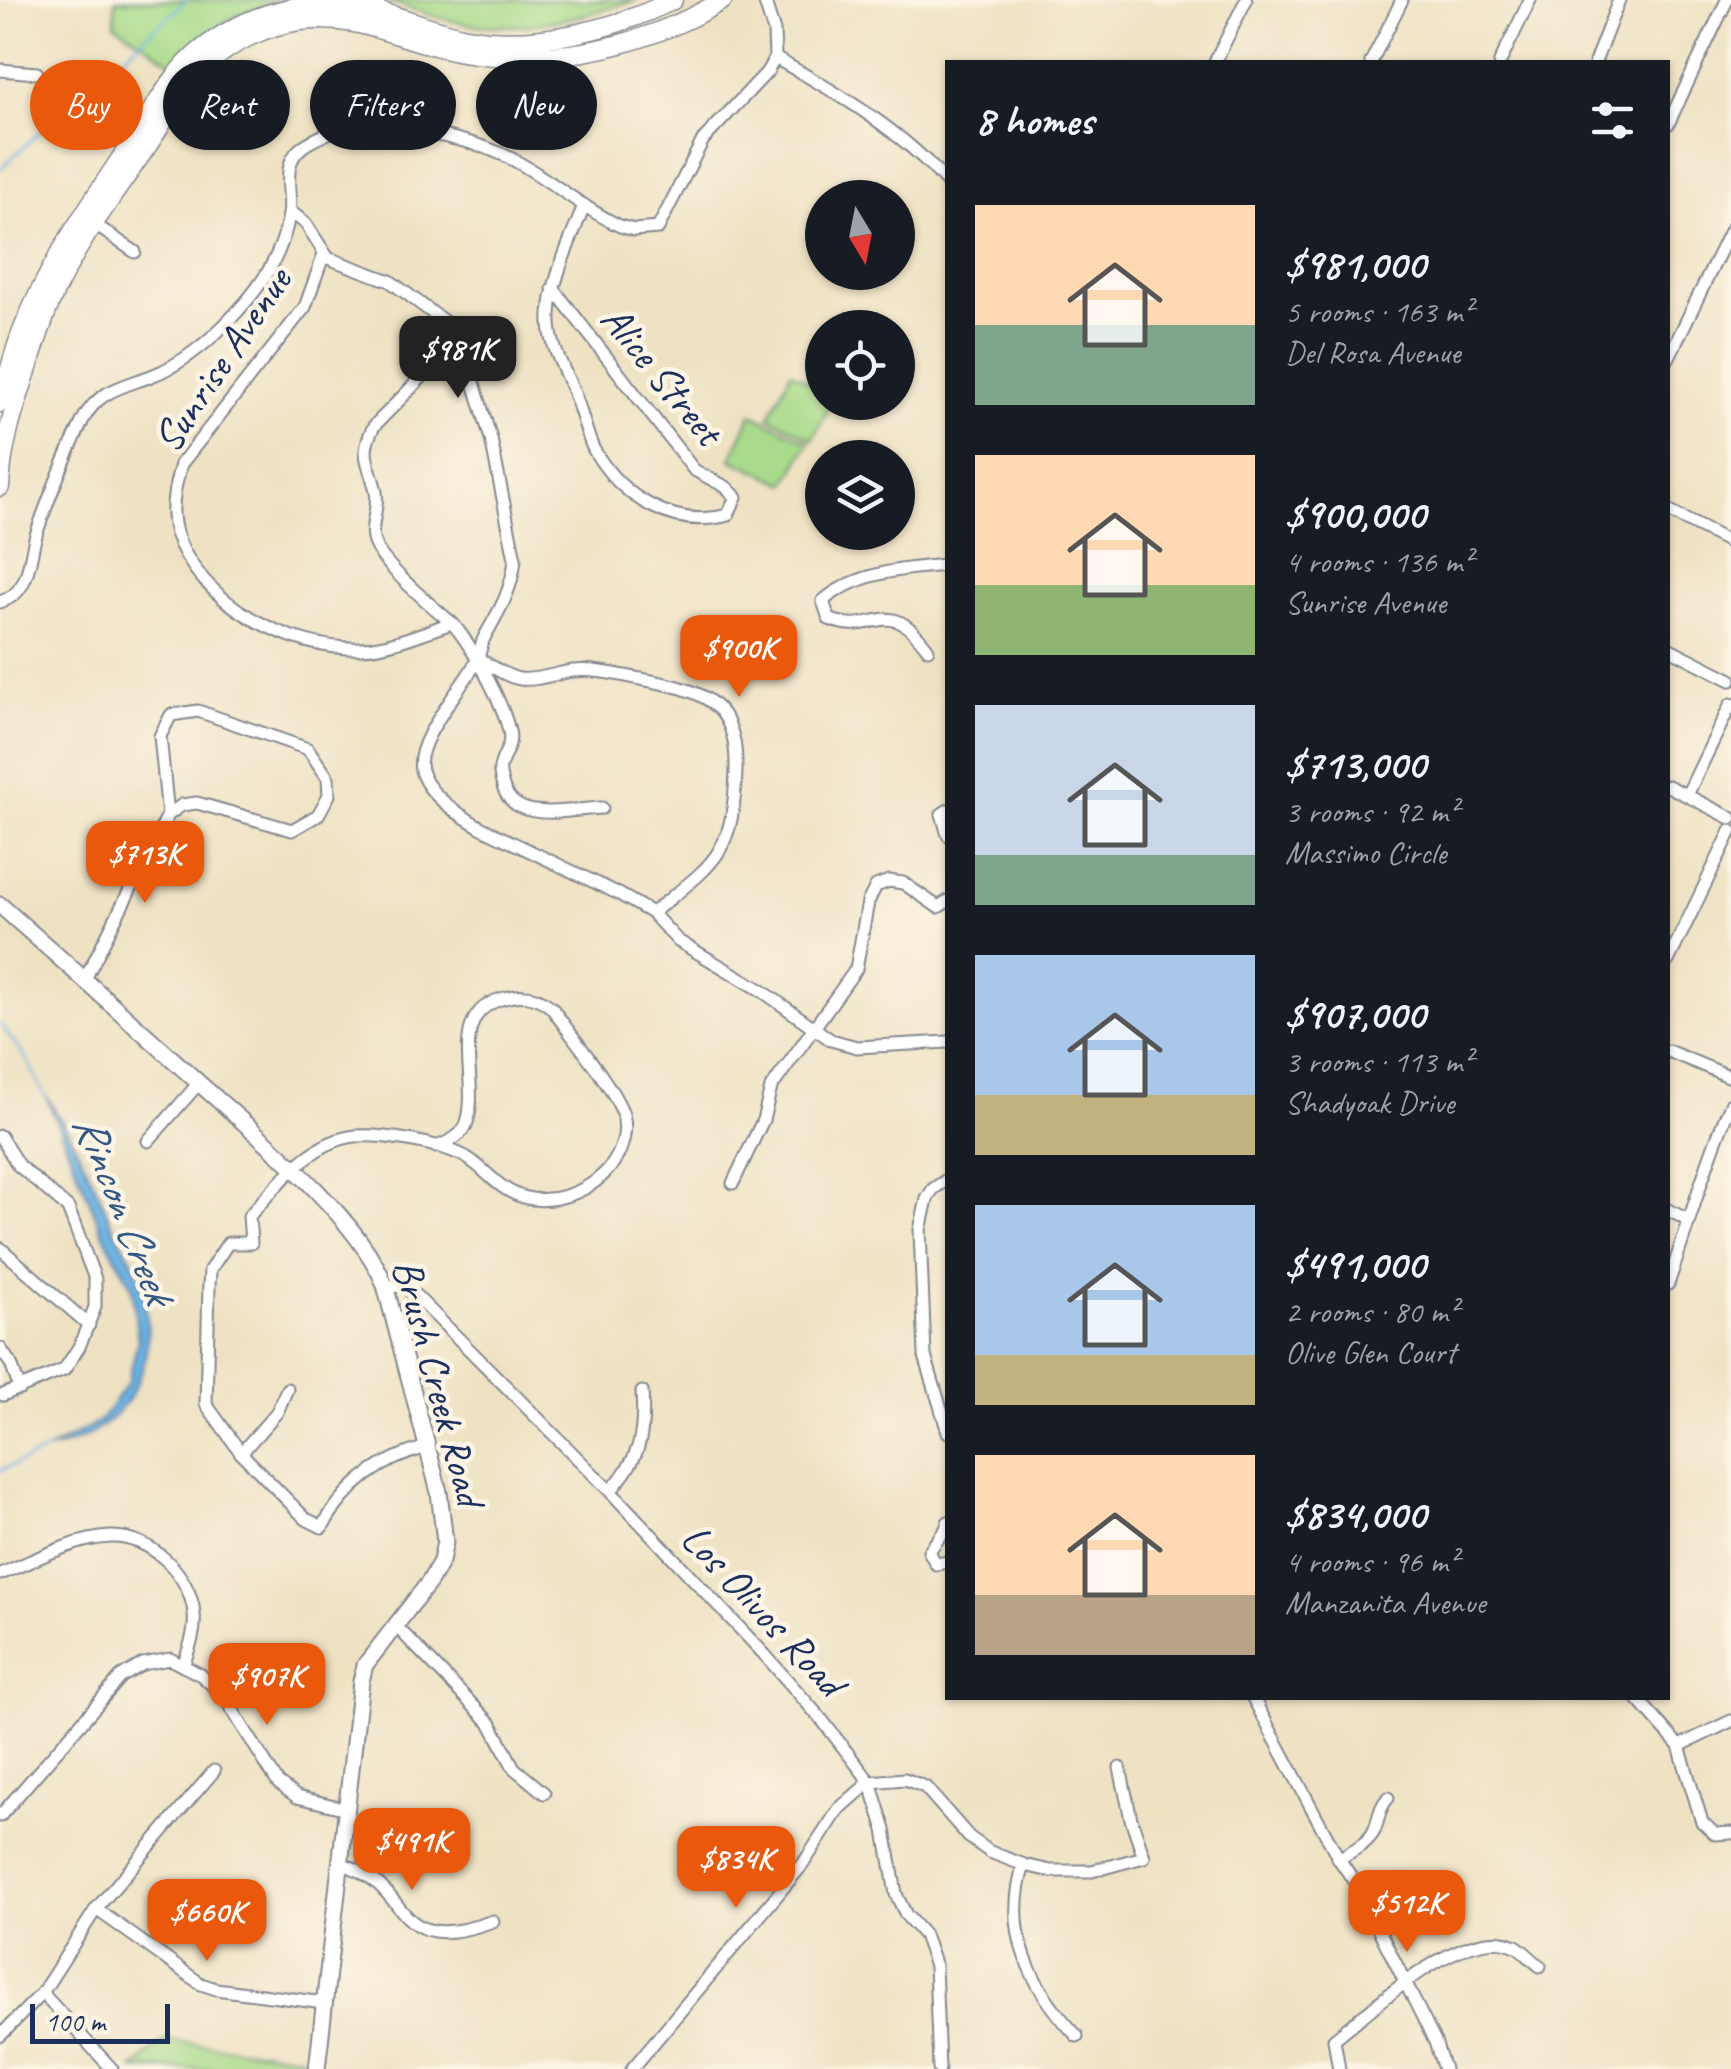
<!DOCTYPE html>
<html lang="en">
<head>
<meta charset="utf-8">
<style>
	:root { --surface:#171b24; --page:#242831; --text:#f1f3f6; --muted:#9ea1a6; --accent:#ea580c }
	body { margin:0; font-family:Caveat,sans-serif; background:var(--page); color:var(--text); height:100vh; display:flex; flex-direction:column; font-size:38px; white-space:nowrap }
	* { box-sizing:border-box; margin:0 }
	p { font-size:32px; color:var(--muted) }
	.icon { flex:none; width:55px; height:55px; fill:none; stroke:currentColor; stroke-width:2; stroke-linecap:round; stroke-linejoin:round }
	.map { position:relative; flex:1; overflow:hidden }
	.drawer { position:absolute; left:945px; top:60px; width:725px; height:1640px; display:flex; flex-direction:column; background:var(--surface); border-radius:0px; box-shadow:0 2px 8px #0004 }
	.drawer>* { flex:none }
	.hud { position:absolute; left:30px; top:60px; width:765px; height:90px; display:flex; gap:20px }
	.needle { width:65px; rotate:170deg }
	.controls { position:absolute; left:805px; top:180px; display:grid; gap:20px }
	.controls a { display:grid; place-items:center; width:110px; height:110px; border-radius:50%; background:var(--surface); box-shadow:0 2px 8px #0004; font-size:50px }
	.scale { position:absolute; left:30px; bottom:25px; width:140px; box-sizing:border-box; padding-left:10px; border:5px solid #1b2f5e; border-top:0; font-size:28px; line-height:35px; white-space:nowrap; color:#1b2f5e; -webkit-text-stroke:8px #fcf5e5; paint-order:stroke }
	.price { position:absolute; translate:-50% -85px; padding:0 22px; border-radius:20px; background:var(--accent); color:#fff; font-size:32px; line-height:65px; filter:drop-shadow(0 2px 5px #0008) }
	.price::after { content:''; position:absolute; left:50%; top:60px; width:30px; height:22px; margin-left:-15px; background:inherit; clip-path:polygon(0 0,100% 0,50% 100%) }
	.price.selected { background:#222; color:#fff }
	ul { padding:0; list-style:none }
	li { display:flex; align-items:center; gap:30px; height:250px; padding:0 30px }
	li span { display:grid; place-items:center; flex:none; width:280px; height:200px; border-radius:0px; color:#555 }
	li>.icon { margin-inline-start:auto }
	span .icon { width:120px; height:120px; fill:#fffc; stroke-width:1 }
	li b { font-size:42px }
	h2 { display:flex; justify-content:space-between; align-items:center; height:120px; padding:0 30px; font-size:42px }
	.tag { padding:0 35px; border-radius:45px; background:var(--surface); box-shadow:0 2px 8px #0004; font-size:35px; line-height:90px }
	.tag.selected { background:var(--accent); color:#fff }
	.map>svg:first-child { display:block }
	.green { fill:#a8db8a; stroke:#628574; stroke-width:2.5 }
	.water { fill:#6bb4e3; stroke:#4372a0; stroke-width:2.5 }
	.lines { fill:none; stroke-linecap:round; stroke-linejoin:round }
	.stream { stroke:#6bb4e3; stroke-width:2.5 }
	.street-casing { stroke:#858890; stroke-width:15 }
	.secondary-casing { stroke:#858890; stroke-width:19 }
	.primary-casing { stroke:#858890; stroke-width:21 }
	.street { stroke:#fff; stroke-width:11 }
	.secondary { stroke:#fff; stroke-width:15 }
	.primary { stroke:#fff; stroke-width:18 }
	.labels { text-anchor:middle; stroke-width:9; stroke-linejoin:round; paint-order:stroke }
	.street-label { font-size:42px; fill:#1b2f5e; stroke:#fcf5e5 }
	.water-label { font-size:45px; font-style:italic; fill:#335786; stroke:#fcf5e5 }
</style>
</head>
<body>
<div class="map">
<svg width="1731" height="2069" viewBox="0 0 1731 2069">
	<rect width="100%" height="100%" fill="#fcf5e5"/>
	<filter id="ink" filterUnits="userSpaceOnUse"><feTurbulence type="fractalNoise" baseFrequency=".01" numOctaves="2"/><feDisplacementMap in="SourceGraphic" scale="20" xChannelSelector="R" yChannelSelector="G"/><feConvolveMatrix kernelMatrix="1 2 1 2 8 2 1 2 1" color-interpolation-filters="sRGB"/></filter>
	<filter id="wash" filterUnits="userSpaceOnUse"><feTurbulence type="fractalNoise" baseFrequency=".0048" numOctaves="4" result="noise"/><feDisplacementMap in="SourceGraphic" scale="40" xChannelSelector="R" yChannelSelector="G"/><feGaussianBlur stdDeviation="2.25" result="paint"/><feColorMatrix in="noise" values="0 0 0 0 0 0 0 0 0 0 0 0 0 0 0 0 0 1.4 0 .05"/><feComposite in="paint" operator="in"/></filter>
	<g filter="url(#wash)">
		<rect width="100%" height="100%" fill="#efe2c3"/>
		<g class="green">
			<path d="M118 0H283C231 14 213 27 174 64L115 24V1Z"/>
			<path d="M383 0H637C586 16 529 31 474 25 444 22 412 8 383 0Z"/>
			<path d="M791 372 822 388V402L831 403 813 439 769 417Z"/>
			<path d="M752 414 809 442 786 484 731 459Z"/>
			<path d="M164 2040 302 2056 304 2069H133Z"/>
		</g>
		<path class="water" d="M46 1096C71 1134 92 1176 109 1218 117 1237 130 1252 137 1272 165 1354 137 1430 48 1450L100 1421 128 1383 138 1340 132 1287 104 1235Z"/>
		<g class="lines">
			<g class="stream">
				<path d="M0 169 40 132 51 111 85 90 187 0"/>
				<path d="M0 1024 27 1060 46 1098"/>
				<path d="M0 1471 49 1450"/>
			</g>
		</g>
	</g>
	<g filter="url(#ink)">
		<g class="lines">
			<g class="street-casing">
				<g id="street">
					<path d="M775 58C835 91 903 131 948 184"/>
					<path d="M1215 62 1246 0"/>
					<path d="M1371 62 1402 0"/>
					<path d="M1500 62 1530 0"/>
					<path d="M1595 62 1619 0"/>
					<path d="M0 70 37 73"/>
					<path d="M1668 124 1727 0"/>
					<path d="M290 211 306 224 328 258 390 281 450 326 465 353 491 439 515 559C512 591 499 611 484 638 481 645 480 653 477 660 464 687 414 740 421 770 427 795 461 816 482 828L619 894 652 913 678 941 761 990 831 1040 857 1047 948 1042"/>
					<path d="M94 224 135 252"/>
					<path d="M324 254 305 307 181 464C175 486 169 509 176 533 199 603 291 651 362 648 391 647 424 632 452 623 472 645 503 703 509 731 513 746 502 755 500 768 499 772 501 779 502 783 512 826 570 809 602 808"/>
					<path d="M553 288 694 470 726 487 736 497 728 515C674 530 621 497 594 450 587 437 581 409 574 393 563 366 548 343 550 314 552 277 572 239 584 205"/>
					<path d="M1668 359 1731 229"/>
					<path d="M1668 511 1731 543"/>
					<path d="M0 602C11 598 17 594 23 583 31 568 31 549 37 532 50 494 66 456 83 420 98 390 123 387 151 376 183 364 213 338 236 313 263 284 282 255 289 215 292 198 285 179 291 162 297 146 312 141 326 134 351 123 381 125 408 129 443 136 478 142 510 158 549 178 581 208 620 226L634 230 658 228 703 140 767 72 775 58 774 31 764 0"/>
					<path d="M452 623C434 608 377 561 373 539 370 524 379 507 376 492 370 462 358 457 374 426L458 340"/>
					<path d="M1668 648 1731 680"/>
					<path d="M928 649C885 591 876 639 829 619L823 601C856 572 907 568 948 565"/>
					<path d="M479 659C492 666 506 677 520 679 539 681 555 673 573 671 596 669 619 675 641 679 701 690 738 700 736 771 733 857 714 863 652 913"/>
					<path d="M1668 786 1731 818"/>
					<path d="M1687 795 1731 704"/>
					<path d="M948 810 942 814 948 835"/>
					<path d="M1668 961 1731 831"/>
					<path d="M85 979 168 815 182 805 197 803 292 830 318 815 329 795 328 778 308 749 198 711 171 715 160 736 168 815"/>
					<path d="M1668 1051 1731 1077"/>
					<path d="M0 1136 18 1165 68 1208 95 1279V1307L79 1347 64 1370 3 1395"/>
					<path d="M148 1141 199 1083"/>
					<path d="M948 1179 933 1189 927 1199 920 1230 925 1356 948 1432"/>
					<path d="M733 1183 763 1120 771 1088 856 969 868 902 876 886 889 881 903 883 938 907 948 901"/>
					<path d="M1668 1210 1690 1221"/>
					<path d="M0 1248 89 1325"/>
					<path d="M1668 1284C1689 1224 1705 1163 1731 1104"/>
					<path d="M385 1285 405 1287 417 1297 610 1491 765 1655 822 1720 870 1782 885 1830 896 1894 906 1915 924 1935 935 1966 939 2069"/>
					<path d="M0 1348 11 1364 20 1389"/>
					<path d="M427 1447C379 1460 348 1484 322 1527L306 1519 241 1453 206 1404 209 1286 210 1270 228 1243H251L249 1216C277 1186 311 1140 356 1136 383 1134 435 1143 460 1154 479 1162 491 1181 509 1191 542 1210 588 1195 611 1166 623 1150 629 1128 621 1109 608 1080 571 1036 552 1008 539 997 526 993 509 997 441 1010 483 1082 466 1125 462 1136 447 1143 436 1147"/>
					<path d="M241 1453 277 1412 287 1389"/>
					<path d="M610 1491C640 1459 645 1435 642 1392"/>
					<path d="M948 1522 946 1529 929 1551 936 1564 948 1562"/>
					<path d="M0 1574C34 1561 72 1539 110 1537 150 1535 190 1574 194 1613 196 1632 189 1649 183 1666"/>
					<path d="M396 1626 491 1724 514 1768 544 1793"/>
					<path d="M1253 1698 1339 1859 1356 1884 1435 2042 1444 2069"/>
					<path d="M1637 1698 1679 1746 1702 1822 1715 1834 1731 1833"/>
					<path d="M1679 1746 1731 1721"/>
					<path d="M0 1816 121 1677 143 1664 170 1659 201 1675 223 1695 278 1783 297 1797 347 1809"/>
					<path d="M1339 1859C1351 1851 1368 1844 1374 1831 1380 1818 1378 1809 1388 1798"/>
					<path d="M342 1864C416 1886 387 1959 493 1921"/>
					<path d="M1024 1865C1002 1933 1032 1988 1077 2036"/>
					<path d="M96 1909 201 1984 216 1989 324 2003"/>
					<path d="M42 1993 112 2069"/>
					<path d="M0 2036 42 1993 96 1909 214 1771"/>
					<path d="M632 2069 803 1864 839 1809 870 1782 905 1779 925 1787 969 1837 990 1852 1024 1865 1051 1871H1092L1144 1857 1131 1819 1120 1768"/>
					<path d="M1339 2069 1334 2039C1371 2011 1465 1920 1516 1946 1524 1951 1532 1960 1540 1966"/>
				</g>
			</g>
			<g class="secondary-casing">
				<path id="secondary" d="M0 905C67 964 134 1024 200 1084 257 1135 357 1215 385 1285L439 1492 445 1542 441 1561 430 1581 365 1665 361 1681 317 2069"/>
			</g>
			<g class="primary-casing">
				<g id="primary">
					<path d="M0 403C7 381 12 358 20 337 47 264 94 199 137 134 156 105 174 72 201 50 241 18 291 1 342 5 385 8 425 29 467 37 533 49 614 30 673 0"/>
					<path d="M0 487C1 451 13 412 25 377 35 347 44 313 58 285 83 235 117 190 148 145 166 118 182 88 206 66 230 43 267 25 300 21 356 15 387 34 439 47 535 71 639 51 723 0"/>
				</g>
			</g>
			<use href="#street" class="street"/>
			<use href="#secondary" class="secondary"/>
			<use href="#primary" class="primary"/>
		</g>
	</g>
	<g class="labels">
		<g class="street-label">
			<text transform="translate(221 359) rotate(-56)" y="15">Sunrise Avenue</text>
			<text transform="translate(663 374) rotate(51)" y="15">Alice Street</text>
			<text transform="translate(440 1382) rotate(75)" y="15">Brush Creek Road</text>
			<text transform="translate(764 1609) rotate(47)" y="15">Los Olivos Road</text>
		</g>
		<g class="water-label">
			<text transform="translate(125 1208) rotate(68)" y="16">Rincon Creek</text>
		</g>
	</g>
</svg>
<div class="controls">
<a><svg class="needle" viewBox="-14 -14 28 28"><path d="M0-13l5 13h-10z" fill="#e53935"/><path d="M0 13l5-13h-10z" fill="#9ea1a6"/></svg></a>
<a><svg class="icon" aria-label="locate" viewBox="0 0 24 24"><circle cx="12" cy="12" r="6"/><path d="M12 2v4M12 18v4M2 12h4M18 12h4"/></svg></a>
<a><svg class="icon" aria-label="layers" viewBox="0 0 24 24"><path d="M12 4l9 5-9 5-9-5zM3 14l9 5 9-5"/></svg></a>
</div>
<div class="scale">100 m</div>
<b class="price selected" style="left:458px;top:401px">$981K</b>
<b class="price" style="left:739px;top:700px">$900K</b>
<b class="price" style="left:145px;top:906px">$713K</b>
<b class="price" style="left:267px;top:1728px">$907K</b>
<b class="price" style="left:412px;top:1893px">$491K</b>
<b class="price" style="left:736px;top:1911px">$834K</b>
<b class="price" style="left:1407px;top:1955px">$512K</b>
<b class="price" style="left:207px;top:1964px">$660K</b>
<div class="hud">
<a class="tag selected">Buy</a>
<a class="tag">Rent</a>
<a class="tag">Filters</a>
<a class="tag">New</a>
</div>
<section class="drawer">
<h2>8 homes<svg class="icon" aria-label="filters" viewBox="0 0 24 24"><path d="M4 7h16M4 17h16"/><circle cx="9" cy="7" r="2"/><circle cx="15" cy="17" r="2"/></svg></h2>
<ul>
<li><span style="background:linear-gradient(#ffd9b3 60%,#7fa58c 0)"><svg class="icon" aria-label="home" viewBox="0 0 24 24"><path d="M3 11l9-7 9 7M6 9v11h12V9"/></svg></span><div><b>$981,000</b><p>5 rooms · 163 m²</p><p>Del Rosa Avenue</p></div></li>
<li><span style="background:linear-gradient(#ffd9b3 65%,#8fb573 0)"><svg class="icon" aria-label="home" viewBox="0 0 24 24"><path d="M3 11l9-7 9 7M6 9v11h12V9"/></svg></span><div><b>$900,000</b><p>4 rooms · 136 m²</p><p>Sunrise Avenue</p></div></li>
<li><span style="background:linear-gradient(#c9d6e8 75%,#7fa58c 0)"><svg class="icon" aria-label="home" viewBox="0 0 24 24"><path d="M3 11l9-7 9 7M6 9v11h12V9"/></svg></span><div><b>$713,000</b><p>3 rooms · 92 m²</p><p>Massimo Circle</p></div></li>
<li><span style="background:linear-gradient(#a9c7e8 70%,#c2b280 0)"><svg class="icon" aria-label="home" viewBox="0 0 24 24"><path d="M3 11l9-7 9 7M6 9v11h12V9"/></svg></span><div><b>$907,000</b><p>3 rooms · 113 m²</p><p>Shadyoak Drive</p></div></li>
<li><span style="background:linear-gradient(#a9c7e8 75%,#c2b280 0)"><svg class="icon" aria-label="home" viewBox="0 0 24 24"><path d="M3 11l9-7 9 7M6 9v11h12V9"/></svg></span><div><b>$491,000</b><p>2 rooms · 80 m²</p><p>Olive Glen Court</p></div></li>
<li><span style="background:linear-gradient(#ffd9b3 70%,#b9a48a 0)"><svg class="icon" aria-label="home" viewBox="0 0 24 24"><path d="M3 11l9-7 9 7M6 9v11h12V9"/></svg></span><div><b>$834,000</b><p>4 rooms · 96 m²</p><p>Manzanita Avenue</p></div></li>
</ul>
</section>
</div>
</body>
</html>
